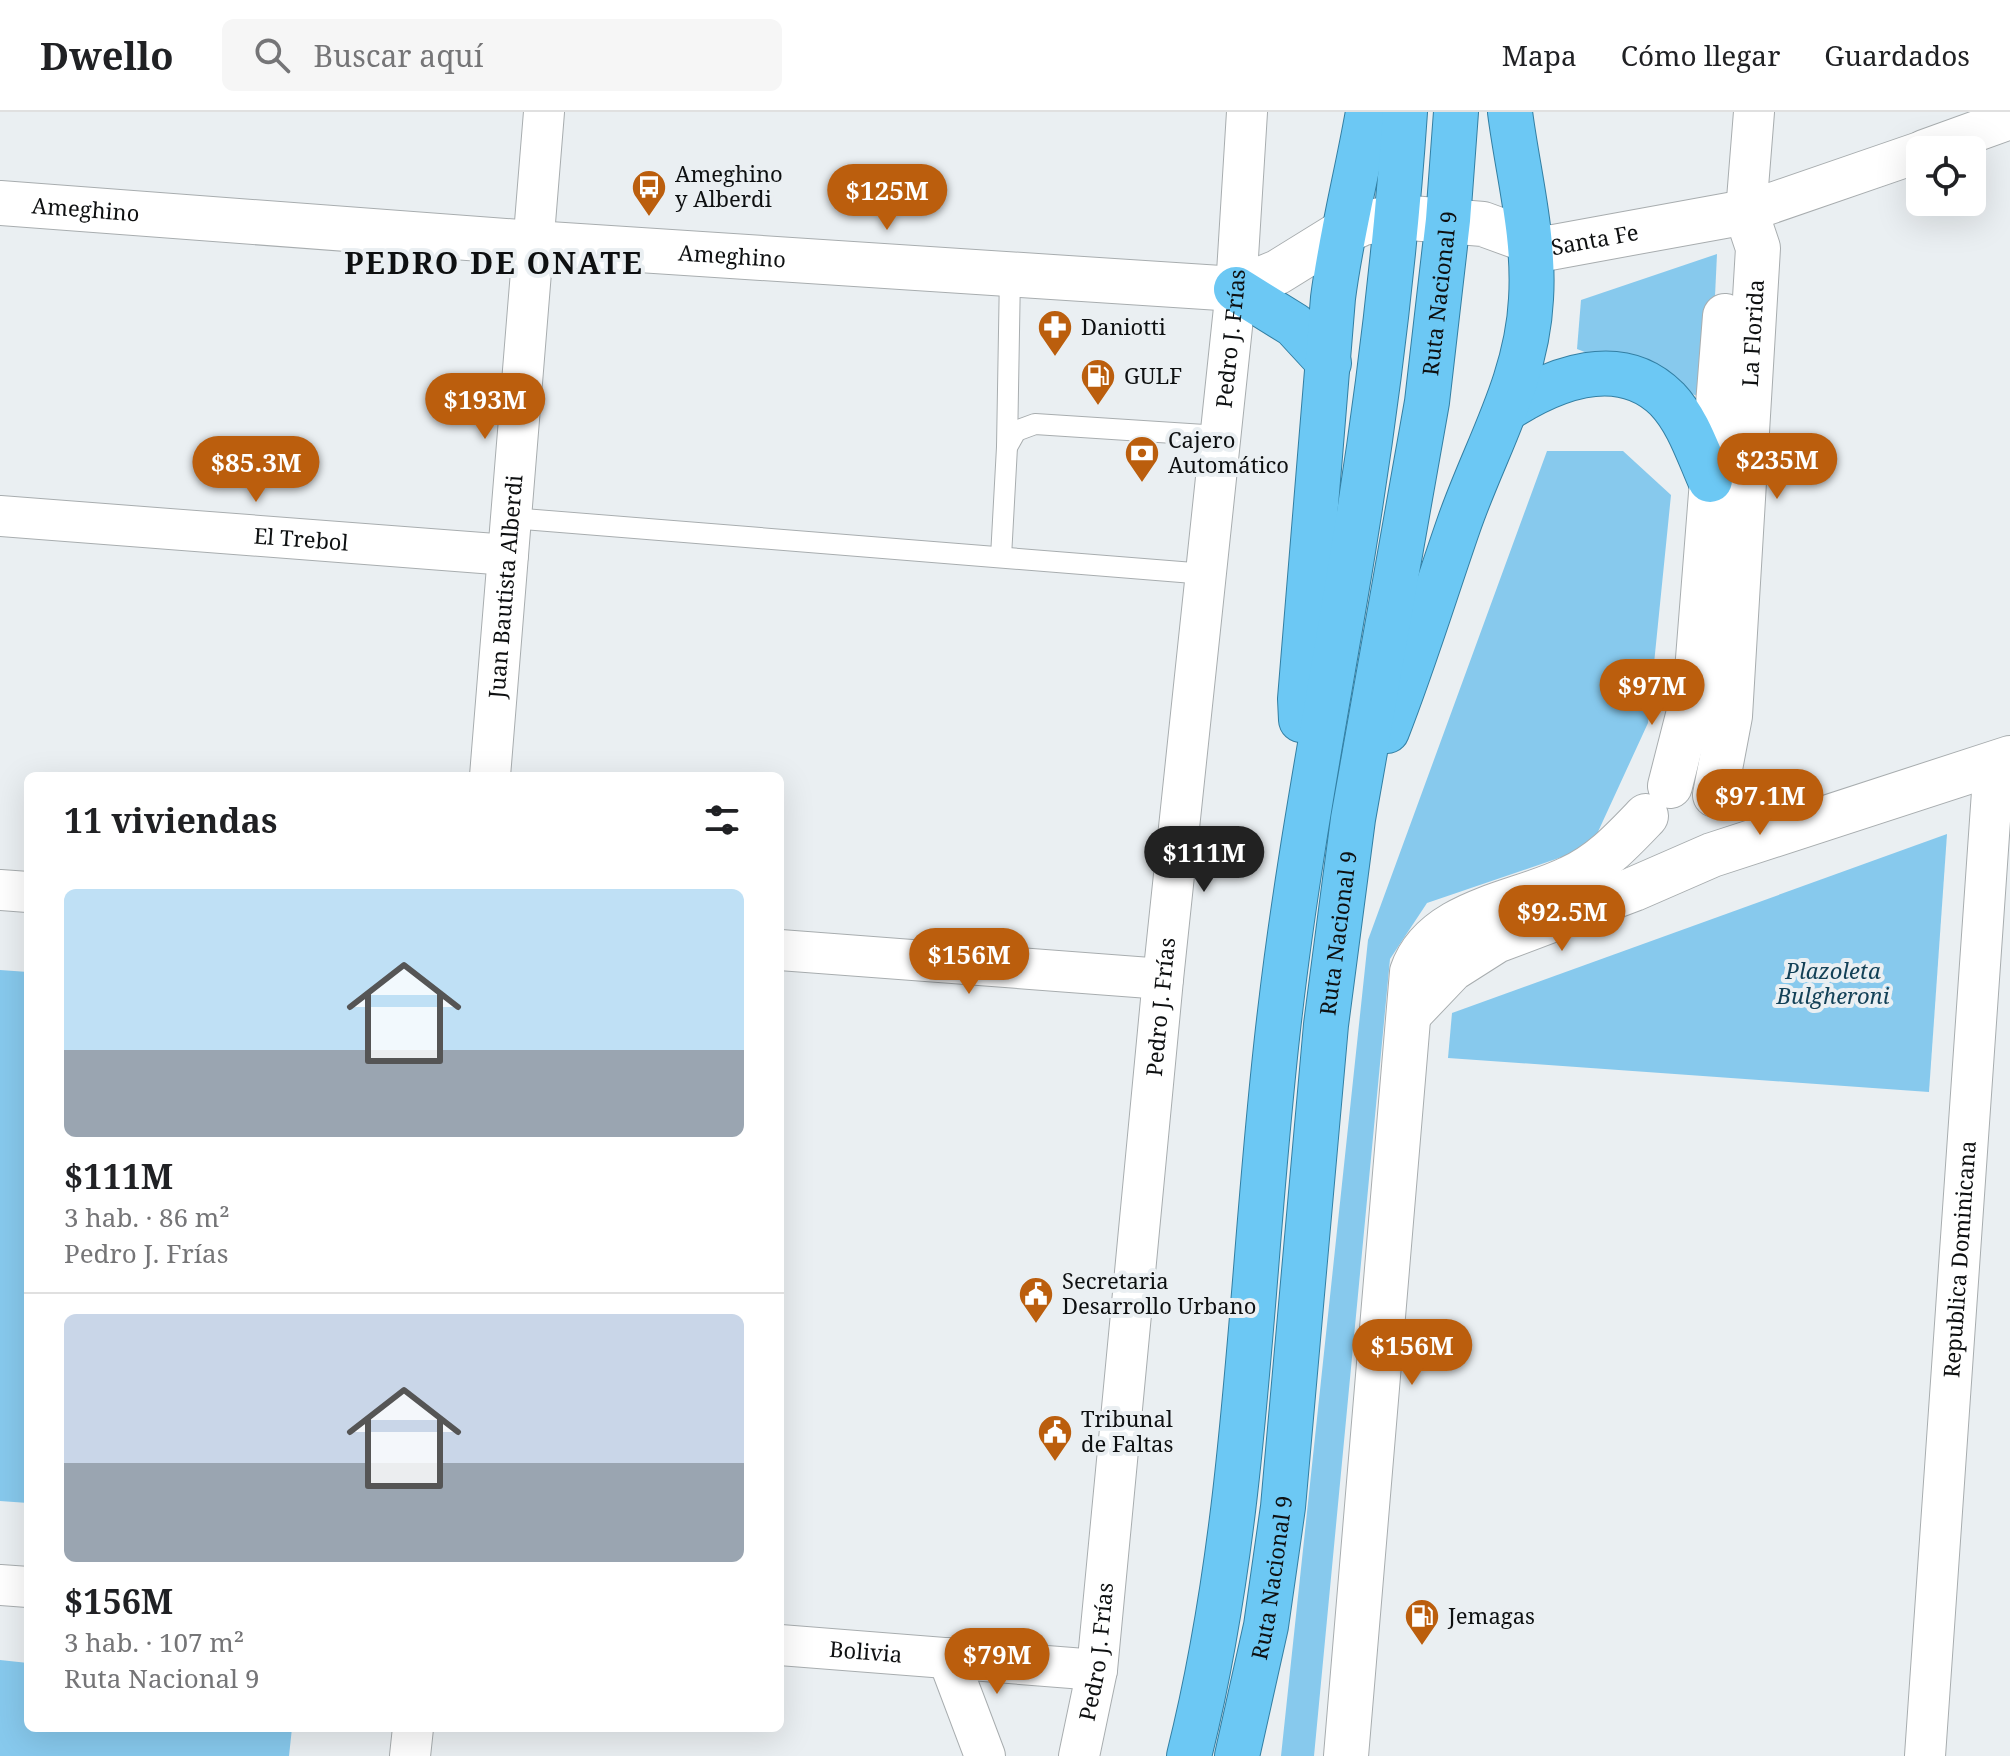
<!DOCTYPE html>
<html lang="es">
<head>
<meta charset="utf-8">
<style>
	:root { --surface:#fff; --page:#f6f6f6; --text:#202124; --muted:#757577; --line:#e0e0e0; --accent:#bb5e0d }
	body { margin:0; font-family:"Noto Serif",serif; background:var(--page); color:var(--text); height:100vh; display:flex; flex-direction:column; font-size:30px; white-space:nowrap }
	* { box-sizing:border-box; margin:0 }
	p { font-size:26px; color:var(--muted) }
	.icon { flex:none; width:44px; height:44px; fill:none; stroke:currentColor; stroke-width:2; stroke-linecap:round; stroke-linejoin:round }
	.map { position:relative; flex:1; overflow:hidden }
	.panel { position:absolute; left:24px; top:660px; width:760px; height:960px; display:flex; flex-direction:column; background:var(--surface); border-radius:12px; box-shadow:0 8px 32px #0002 }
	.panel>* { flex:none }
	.tools { position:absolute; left:1906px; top:24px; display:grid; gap:16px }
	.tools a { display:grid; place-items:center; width:80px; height:80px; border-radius:12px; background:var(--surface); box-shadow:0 8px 32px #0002; font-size:40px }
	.price { position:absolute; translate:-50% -68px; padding:0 18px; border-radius:28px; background:var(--accent); color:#fff; font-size:26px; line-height:52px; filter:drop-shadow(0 2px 4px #0008) }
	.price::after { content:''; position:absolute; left:50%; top:48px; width:24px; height:18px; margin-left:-12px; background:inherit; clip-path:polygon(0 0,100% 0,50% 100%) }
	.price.on { background:#222; color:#fff }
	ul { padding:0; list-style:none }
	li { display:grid; align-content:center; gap:16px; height:424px; padding:0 40px }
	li+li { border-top:2px solid var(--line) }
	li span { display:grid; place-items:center; height:248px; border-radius:12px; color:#555 }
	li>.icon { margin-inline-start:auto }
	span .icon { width:144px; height:144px; fill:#fffc; stroke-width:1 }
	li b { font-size:34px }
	h2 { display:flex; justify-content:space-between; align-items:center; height:96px; padding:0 40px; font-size:34px }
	header { display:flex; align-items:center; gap:48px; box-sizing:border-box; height:112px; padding:0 40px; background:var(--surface); border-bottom:2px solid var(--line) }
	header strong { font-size:38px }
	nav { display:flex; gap:44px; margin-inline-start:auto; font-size:28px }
	.search { width:560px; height:72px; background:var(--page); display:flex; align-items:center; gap:20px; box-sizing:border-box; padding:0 28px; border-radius:12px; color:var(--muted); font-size:30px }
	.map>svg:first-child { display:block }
	.green { fill:#87c9ed }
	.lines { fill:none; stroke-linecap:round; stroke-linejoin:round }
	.service-casing { stroke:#a8adaf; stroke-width:22 }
	.minor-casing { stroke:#a8adaf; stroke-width:42 }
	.tertiary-casing { stroke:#a8adaf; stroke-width:46 }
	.trunk-casing { stroke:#337fa3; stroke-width:46 }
	.service { stroke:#fff; stroke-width:20 }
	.minor { stroke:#fff; stroke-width:40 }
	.tertiary { stroke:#fff; stroke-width:44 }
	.trunk { stroke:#6cc8f4; stroke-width:44 }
	.labels { text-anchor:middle; stroke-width:8; stroke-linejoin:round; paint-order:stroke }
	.poi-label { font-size:22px; fill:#0e1011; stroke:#eaeff2; text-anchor:start }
	.street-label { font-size:22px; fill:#0e1011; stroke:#eaeff2 }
	.park-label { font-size:22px; font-style:italic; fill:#134157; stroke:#eaeff2 }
	.district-label { font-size:30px; font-weight:bold; letter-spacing:2px; fill:#0e1011; stroke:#eaeff2 }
</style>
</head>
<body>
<header>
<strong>Dwello</strong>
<div class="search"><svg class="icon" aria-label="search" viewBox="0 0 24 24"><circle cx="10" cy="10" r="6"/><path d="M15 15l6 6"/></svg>Buscar aquí</div>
<nav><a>Mapa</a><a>Cómo llegar</a><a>Guardados</a></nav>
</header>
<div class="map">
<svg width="2010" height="1644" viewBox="0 0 2010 1644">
	<rect width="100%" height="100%" fill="#eaeff2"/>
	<g class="green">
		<path d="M1717 142 1710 289 1577 237 1581 188Z"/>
		<path d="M1547 339H1623L1671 383 1648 611 1591 735 1427 791 1390 847 1314 1644H1281L1368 828Z"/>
		<path d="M1947 722 1929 980 1448 946 1452 901Z"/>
		<path d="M0 858 28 860V1391L0 1389Z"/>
		<path d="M0 1548 28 1551V1616H292L289 1644H0Z"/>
	</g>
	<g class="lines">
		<g class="service-casing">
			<g id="service">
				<path d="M1007 335 1010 162"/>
				<path d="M511 406 1206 462"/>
				<path d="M1001 445 1007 335 1016 319 1035 312 1220 324"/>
			</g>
		</g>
		<g class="minor-casing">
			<g id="minor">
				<path d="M1754 0 1746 100 1920 40"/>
				<path d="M1924 38 2010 7"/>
				<path id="s1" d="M0 404 508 443"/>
				<path id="s2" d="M490 664 544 0"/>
				<path d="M0 778 28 780"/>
				<path d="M780 838 1163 867"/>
				<path d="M0 1473 28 1475"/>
				<path id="s3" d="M780 1533 1097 1558"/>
				<path d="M948 1546 985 1644"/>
				<path d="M410 1644 413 1616"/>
				<path id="s4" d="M1079 1644 1097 1558 1163 867 1236 177 1247 0"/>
				<path id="s5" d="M1925 1644 1994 651"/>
			</g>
		</g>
		<g class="tertiary-casing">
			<g id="tertiary">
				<path id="s6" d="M0 91 533 131 1236 177 1278 160 1341 121 1363 111 1399 105 1483 112 1549 136 1746 100"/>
				<path d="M1670 674 1696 572 1725 204"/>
				<path id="s7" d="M1715 683 1730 604 1758 136 1746 100"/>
				<path d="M1411 900 1452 857 1496 829 1634 777 1712 743 2010 646"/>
				<path d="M1346 1644 1412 860C1433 798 1518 792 1570 766 1601 752 1623 728 1646 704"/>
			</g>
		</g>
		<g class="trunk-casing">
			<g id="trunk">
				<path d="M1236 177 1294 213 1329 251"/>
				<path d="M1508 296C1554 267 1620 240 1667 287 1688 309 1698 341 1710 368"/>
				<path d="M1301 608 1300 587 1333 186C1341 123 1357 63 1368 0"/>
				<path d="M1387 619C1414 550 1435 481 1459 412 1485 337 1527 269 1531 187 1535 124 1518 62 1510 0"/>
				<path d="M1189 1644C1250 1401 1250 1148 1280 900 1298 745 1328 592 1353 439 1377 293 1395 147 1405 0"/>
				<path id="s8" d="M1237 1644 1266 1514 1283 1395 1326 913 1353 707 1427 290 1448 108 1456 0"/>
			</g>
		</g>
		<use href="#service" class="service"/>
		<use href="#minor" class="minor"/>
		<use href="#tertiary" class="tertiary"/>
		<use href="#trunk" class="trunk"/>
	</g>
	<defs>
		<g id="bus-pin" transform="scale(1.8)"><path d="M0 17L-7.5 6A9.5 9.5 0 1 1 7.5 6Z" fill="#bb5e0d" stroke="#eaeff2"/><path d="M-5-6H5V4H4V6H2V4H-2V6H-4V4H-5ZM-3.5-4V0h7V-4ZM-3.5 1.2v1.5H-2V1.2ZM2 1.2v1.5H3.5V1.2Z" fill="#fff"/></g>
		<g id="pharmacy-pin" transform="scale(1.8)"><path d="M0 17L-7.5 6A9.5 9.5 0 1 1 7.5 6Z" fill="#bb5e0d" stroke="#eaeff2"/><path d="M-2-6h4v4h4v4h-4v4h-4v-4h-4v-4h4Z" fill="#fff"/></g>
		<g id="fuel-pin" transform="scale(1.8)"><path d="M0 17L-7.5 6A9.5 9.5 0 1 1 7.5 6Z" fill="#bb5e0d" stroke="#eaeff2"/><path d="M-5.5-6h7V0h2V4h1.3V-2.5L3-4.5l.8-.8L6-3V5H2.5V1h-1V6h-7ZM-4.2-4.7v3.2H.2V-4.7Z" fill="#fff"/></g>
		<g id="bank-pin" transform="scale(1.8)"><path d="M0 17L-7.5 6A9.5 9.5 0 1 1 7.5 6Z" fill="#bb5e0d" stroke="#eaeff2"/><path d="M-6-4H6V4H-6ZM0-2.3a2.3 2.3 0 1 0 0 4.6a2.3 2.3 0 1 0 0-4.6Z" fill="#fff"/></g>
		<g id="civic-pin" transform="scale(1.8)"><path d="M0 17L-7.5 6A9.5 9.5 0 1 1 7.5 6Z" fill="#bb5e0d" stroke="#eaeff2"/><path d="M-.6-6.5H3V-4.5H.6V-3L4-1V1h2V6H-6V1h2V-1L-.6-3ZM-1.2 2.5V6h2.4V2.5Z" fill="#fff"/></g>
	</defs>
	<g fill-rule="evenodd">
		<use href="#bus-pin" x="649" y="75"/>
		<use href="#pharmacy-pin" x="1055" y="215"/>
		<use href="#fuel-pin" x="1098" y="264"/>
		<use href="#bank-pin" x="1142" y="341"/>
		<use href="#civic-pin" x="1036" y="1182"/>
		<use href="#civic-pin" x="1055" y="1320"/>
		<use href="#fuel-pin" x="1422" y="1504"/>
	</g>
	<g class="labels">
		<g class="poi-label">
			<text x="675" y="70">Ameghino<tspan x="675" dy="25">y Alberdi</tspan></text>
			<text x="1081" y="223">Daniotti</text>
			<text x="1124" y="272">GULF</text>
			<text x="1168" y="336">Cajero<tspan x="1168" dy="25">Automático</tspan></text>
			<text x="1062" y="1177">Secretaria<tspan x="1062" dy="25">Desarrollo Urbano</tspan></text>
			<text x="1081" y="1315">Tribunal<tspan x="1081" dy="25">de Faltas</tspan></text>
			<text x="1448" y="1512">Jemagas</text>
		</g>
		<g class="street-label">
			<text dy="8" stroke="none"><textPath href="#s6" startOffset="86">Ameghino</textPath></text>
			<text dy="8" stroke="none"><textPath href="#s6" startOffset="1620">Santa Fe</textPath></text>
			<text dy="8" stroke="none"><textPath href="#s6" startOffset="734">Ameghino</textPath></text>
			<text dy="8" stroke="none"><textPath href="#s8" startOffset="1478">Ruta Nacional 9</textPath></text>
			<text dy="8" stroke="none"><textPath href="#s7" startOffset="464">La Florida</textPath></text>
			<text dy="8" stroke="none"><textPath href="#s4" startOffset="1426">Pedro J. Frías</textPath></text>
			<text dy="8" stroke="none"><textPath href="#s1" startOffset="302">El Trebol</textPath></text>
			<text dy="8" stroke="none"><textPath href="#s2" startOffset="190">Juan Bautista Alberdi</textPath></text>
			<text dy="8" stroke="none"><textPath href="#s8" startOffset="830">Ruta Nacional 9</textPath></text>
			<text dy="8" stroke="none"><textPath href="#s4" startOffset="754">Pedro J. Frías</textPath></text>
			<text dy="8" stroke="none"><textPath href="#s5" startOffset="498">Republica Dominicana</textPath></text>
			<text dy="8" stroke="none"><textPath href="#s8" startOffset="182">Ruta Nacional 9</textPath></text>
			<text dy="8" stroke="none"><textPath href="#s4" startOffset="106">Pedro J. Frías</textPath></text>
			<text dy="8" stroke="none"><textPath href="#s3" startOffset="86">Bolivia</textPath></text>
		</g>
		<g class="park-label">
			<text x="1833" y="867">Plazoleta<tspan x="1833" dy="25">Bulgheroni</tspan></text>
		</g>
		<g class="district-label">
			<text x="494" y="162">PEDRO DE ONATE</text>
		</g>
	</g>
</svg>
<div class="tools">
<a><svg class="icon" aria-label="locate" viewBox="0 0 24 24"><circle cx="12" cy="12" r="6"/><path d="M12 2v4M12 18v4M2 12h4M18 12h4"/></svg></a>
</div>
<b class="price" style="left:887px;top:120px">$125M</b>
<b class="price" style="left:485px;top:329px">$193M</b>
<b class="price" style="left:1777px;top:389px">$235M</b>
<b class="price" style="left:256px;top:392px">$85.3M</b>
<b class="price" style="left:1652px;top:615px">$97M</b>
<b class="price" style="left:1760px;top:725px">$97.1M</b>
<b class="price on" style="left:1204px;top:782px">$111M</b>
<b class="price" style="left:1562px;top:841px">$92.5M</b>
<b class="price" style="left:969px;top:884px">$156M</b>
<b class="price" style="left:1412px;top:1275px">$156M</b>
<b class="price" style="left:997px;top:1584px">$79M</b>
<section class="panel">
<h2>11 viviendas<svg class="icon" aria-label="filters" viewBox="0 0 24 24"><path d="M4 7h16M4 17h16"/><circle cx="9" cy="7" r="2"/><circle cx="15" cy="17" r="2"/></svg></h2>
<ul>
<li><span style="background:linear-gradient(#bfe0f5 65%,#9aa5b1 0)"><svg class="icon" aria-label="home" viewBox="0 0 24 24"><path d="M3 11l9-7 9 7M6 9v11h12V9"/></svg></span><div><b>$111M</b><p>3 hab. · 86 m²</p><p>Pedro J. Frías</p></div></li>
<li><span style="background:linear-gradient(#c9d6e8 60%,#9aa5b1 0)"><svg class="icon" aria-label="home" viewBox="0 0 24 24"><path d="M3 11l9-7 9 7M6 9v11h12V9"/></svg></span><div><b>$156M</b><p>3 hab. · 107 m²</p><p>Ruta Nacional 9</p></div></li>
</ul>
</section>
</div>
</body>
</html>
